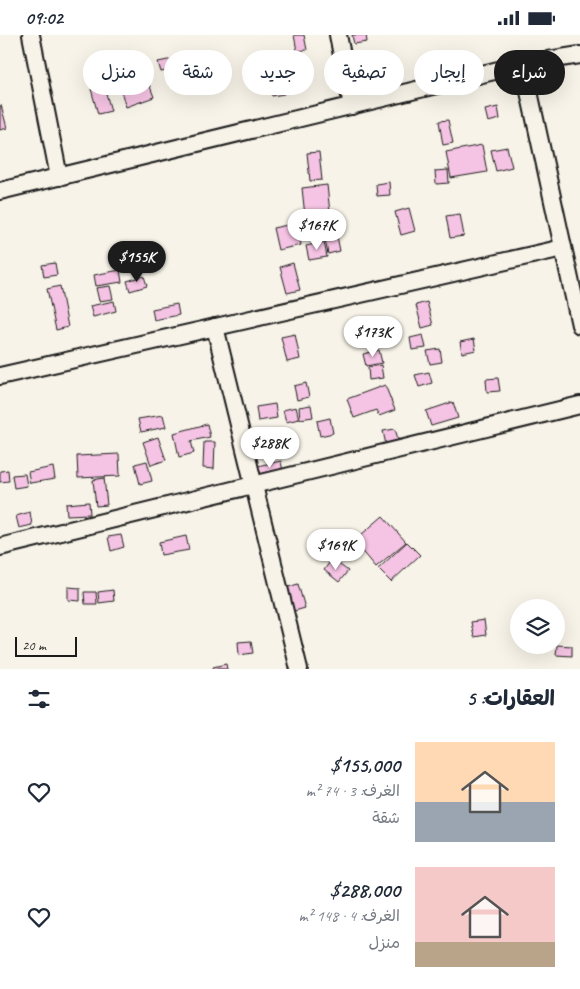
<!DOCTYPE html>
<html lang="ar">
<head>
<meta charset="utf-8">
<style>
	:root { --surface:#fff; --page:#f6f6f7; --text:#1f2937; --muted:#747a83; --accent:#1c1c1c }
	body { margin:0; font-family:Caveat,"Playpen Sans Arabic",sans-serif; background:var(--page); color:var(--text); direction:rtl; height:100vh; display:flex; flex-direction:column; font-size:19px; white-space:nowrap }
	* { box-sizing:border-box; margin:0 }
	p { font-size:16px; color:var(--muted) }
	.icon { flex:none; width:28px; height:28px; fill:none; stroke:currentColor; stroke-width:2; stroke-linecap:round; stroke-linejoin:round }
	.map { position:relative; height:634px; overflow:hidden; direction:ltr }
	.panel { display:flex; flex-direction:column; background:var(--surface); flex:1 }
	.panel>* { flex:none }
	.banner { position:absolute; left:15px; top:15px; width:550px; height:45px; direction:rtl; display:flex; gap:10px }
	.controls { position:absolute; left:510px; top:564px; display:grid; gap:10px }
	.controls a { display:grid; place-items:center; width:55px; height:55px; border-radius:50%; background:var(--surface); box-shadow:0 5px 20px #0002; font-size:25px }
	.scale { position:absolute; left:15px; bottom:12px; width:62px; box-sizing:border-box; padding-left:5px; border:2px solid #1c1c1c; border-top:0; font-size:14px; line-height:18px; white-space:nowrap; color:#1c1c1c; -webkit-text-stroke:4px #f7f3e8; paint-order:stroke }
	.price { position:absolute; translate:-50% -42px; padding:0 11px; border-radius:18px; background:#fff; color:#222; font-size:16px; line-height:32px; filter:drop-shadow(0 1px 2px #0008) }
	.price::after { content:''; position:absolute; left:50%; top:30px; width:15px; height:11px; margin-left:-8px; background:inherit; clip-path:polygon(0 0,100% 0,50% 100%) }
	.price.on { background:var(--accent); color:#fff }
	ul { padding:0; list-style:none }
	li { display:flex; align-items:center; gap:15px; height:125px; padding:0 25px }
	li span { display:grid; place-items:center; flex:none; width:140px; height:100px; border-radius:0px; color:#555 }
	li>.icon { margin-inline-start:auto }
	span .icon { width:60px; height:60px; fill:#fffc; stroke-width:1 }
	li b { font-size:21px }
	h2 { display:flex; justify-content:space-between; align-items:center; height:60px; padding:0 25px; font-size:21px }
	.chip { padding:0 18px; border-radius:22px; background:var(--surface); box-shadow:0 5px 20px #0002; font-size:18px; line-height:45px }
	.chip.on { background:var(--accent); color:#fff }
	.status { display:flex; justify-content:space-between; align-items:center; height:35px; padding:0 25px; background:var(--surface); direction:ltr }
	.status svg { height:14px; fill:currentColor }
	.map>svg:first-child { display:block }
	.building { fill:#f5c3e3; stroke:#1c1c1c }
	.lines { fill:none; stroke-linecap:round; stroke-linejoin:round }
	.street-casing { stroke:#1c1c1c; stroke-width:20 }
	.street { stroke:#f7f3e8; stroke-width:16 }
</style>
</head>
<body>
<div class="status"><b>09:02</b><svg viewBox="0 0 49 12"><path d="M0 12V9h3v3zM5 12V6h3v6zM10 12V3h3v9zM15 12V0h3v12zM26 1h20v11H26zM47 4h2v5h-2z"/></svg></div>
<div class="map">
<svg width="580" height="634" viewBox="0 0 580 634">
	<rect width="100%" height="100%" fill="#f7f3e8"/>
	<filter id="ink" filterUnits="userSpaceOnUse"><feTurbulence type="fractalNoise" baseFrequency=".02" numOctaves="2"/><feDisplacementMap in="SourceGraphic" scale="10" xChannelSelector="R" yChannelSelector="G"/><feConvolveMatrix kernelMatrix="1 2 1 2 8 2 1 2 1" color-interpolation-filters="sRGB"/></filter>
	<g filter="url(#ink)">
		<g class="building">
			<path d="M294 0H304L307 15 297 16Z"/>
			<path d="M352 0H366L367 7 354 9Z"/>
			<path d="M173 24 175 34 161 37 158 27Z"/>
			<path d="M146 41 154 62 126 72 119 50Z"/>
			<path d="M281 45 284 59 272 61 269 47Z"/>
			<path d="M104 51 111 76 98 79 91 54Z"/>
			<path d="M1 70 7 93 0 95V71Z"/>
			<path d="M498 72 500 84 488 87 485 75Z"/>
			<path d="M448 85 453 108 443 110 439 86Z"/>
			<path d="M482 110 487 137 451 143 446 117Z"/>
			<path d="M507 112 512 132 496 136 491 115Z"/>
			<path d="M319 117 322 145 310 146 307 118Z"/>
			<path d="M448 135 449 148 436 149 435 136Z"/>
			<path d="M389 147 390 160 377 161 376 149Z"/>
			<path d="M327 150 330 178 305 181 302 153Z"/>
			<path d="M409 173 415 196 401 200 395 177Z"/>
			<path d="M460 179 464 201 450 203 446 181Z"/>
			<path d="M297 188 301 210 278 215 273 193Z"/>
			<path d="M335 191 340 216 328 219 323 194Z"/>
			<path d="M324 207 327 222 309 225 306 211Z"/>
			<path d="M55 228 57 240 44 242 42 230Z"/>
			<path d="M293 228 300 255 287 258 280 232Z"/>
			<path d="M120 235 122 247 96 251 94 240Z"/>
			<path d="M144 241 147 251 130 256 127 246Z"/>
			<path d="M60 251 68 292 56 295 47 254Z"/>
			<path d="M110 251 113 264 99 266 96 253Z"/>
			<path d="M114 266 116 276 93 282 90 271Z"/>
			<path d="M427 267 433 290 422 293 416 270Z"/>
			<path d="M177 269 179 280 154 285 152 274Z"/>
			<path d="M374 291 377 308 361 311 358 295Z"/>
			<path d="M295 299 300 324 287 327 281 302Z"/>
			<path d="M423 300 426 313 412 315 410 303Z"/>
			<path d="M474 304 476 315 462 318 460 307Z"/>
			<path d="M440 314 442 327 430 329 427 316Z"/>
			<path d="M379 315 382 328 366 331 363 319Z"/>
			<path d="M381 330 383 343 369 345 368 332Z"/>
			<path d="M429 337 432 348 419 352 415 340Z"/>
			<path d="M498 343 500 356 487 357 486 344Z"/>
			<path d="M306 348 309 362 297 365 294 351Z"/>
			<path d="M385 350 395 375 379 381 376 375 354 383 347 364Z"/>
			<path d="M453 367 458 383 431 391 426 376Z"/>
			<path d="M275 369 277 383 258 386 256 372Z"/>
			<path d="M311 370 313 382 300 384 299 372Z"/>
			<path d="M296 372 299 384 286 387 283 375Z"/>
			<path d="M163 380 166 392 141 397 138 384Z"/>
			<path d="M330 383 333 398 320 401 317 386Z"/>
			<path d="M207 389 210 402 191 406 194 418 179 422 174 398Z"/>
			<path d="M395 394 399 407 386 410 383 396Z"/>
			<path d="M158 402 166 425 151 430 143 407Z"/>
			<path d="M204 407H215L214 434 203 433Z"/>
			<path d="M119 419 120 441 78 443 77 421Z"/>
			<path d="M147 426 152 446 140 449 135 429Z"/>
			<path d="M281 426 283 437 259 443 257 431Z"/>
			<path d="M53 432 55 444 30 448 28 437Z"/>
			<path d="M8 435 9 446 0 447V436Z"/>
			<path d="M25 439 27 451 14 453 12 440Z"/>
			<path d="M104 443 107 470 96 471 93 445Z"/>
			<path d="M89 467 90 479 67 480 66 469Z"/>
			<path d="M30 477 32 490 19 493 16 481Z"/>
			<path d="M383 481 406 507 376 532 354 506Z"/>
			<path d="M121 500 124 512 111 516 108 502Z"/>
			<path d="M186 501 189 515 161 520 159 507Z"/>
			<path d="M407 507 420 520 391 547 378 534Z"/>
			<path d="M332 524 348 536 339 547 324 535Z"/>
			<path d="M298 549 305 573 291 577 285 553Z"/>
			<path d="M68 552 80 553V566L68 565Z"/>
			<path d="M113 555 114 566 99 568 98 557Z"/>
			<path d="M84 557H96L97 569H85Z"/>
			<path d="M484 585 486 600 474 602 471 587Z"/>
			<path d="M251 606 253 618 239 620 238 607Z"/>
			<path d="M557 610 572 611V621L556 620Z"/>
			<path d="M226 629 227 634H214L213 632Z"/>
		</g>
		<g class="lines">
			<g class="street-casing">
				<g id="street">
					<path d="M31 0 59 142"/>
					<path d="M338 0 352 71"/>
					<path d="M523 29 580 290"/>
					<path d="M0 156 523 29 580 20"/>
					<path d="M215 292 299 634"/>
					<path d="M0 341 563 213"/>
					<path d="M0 512 580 370"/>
				</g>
			</g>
			<use href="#street" class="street"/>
		</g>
	</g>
</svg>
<div class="controls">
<a><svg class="icon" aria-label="layers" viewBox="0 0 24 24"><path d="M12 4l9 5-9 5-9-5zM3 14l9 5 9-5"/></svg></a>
</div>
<div class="scale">20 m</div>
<b class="price" style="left:317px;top:216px">$167K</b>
<b class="price on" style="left:137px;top:248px">$155K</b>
<b class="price" style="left:373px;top:323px">$173K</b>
<b class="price" style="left:270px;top:434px">$288K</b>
<b class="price" style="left:336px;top:536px">$169K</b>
<div class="banner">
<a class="chip on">شراء</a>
<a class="chip">إيجار</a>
<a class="chip">تصفية</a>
<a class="chip">جديد</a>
<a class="chip">شقة</a>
<a class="chip">منزل</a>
</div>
</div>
<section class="panel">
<h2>العقارات: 5<svg class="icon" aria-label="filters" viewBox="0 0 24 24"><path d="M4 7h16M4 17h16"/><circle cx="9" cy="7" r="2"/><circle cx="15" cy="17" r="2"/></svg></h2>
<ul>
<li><span style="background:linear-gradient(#ffd9b3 60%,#9aa5b1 0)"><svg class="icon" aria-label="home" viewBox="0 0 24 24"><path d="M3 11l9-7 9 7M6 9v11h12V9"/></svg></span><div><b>$155,000</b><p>الغرف: 3 · 74 m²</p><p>شقة</p></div><svg class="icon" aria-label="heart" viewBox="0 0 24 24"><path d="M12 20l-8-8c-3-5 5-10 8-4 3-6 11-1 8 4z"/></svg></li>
<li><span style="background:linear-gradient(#f6c9c9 75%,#b9a48a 0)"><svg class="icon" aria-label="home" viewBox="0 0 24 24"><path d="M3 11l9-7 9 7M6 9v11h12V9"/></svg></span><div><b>$288,000</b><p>الغرف: 4 · 148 m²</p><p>منزل</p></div><svg class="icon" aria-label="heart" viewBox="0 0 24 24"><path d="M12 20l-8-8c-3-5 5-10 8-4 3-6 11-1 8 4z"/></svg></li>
</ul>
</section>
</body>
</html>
